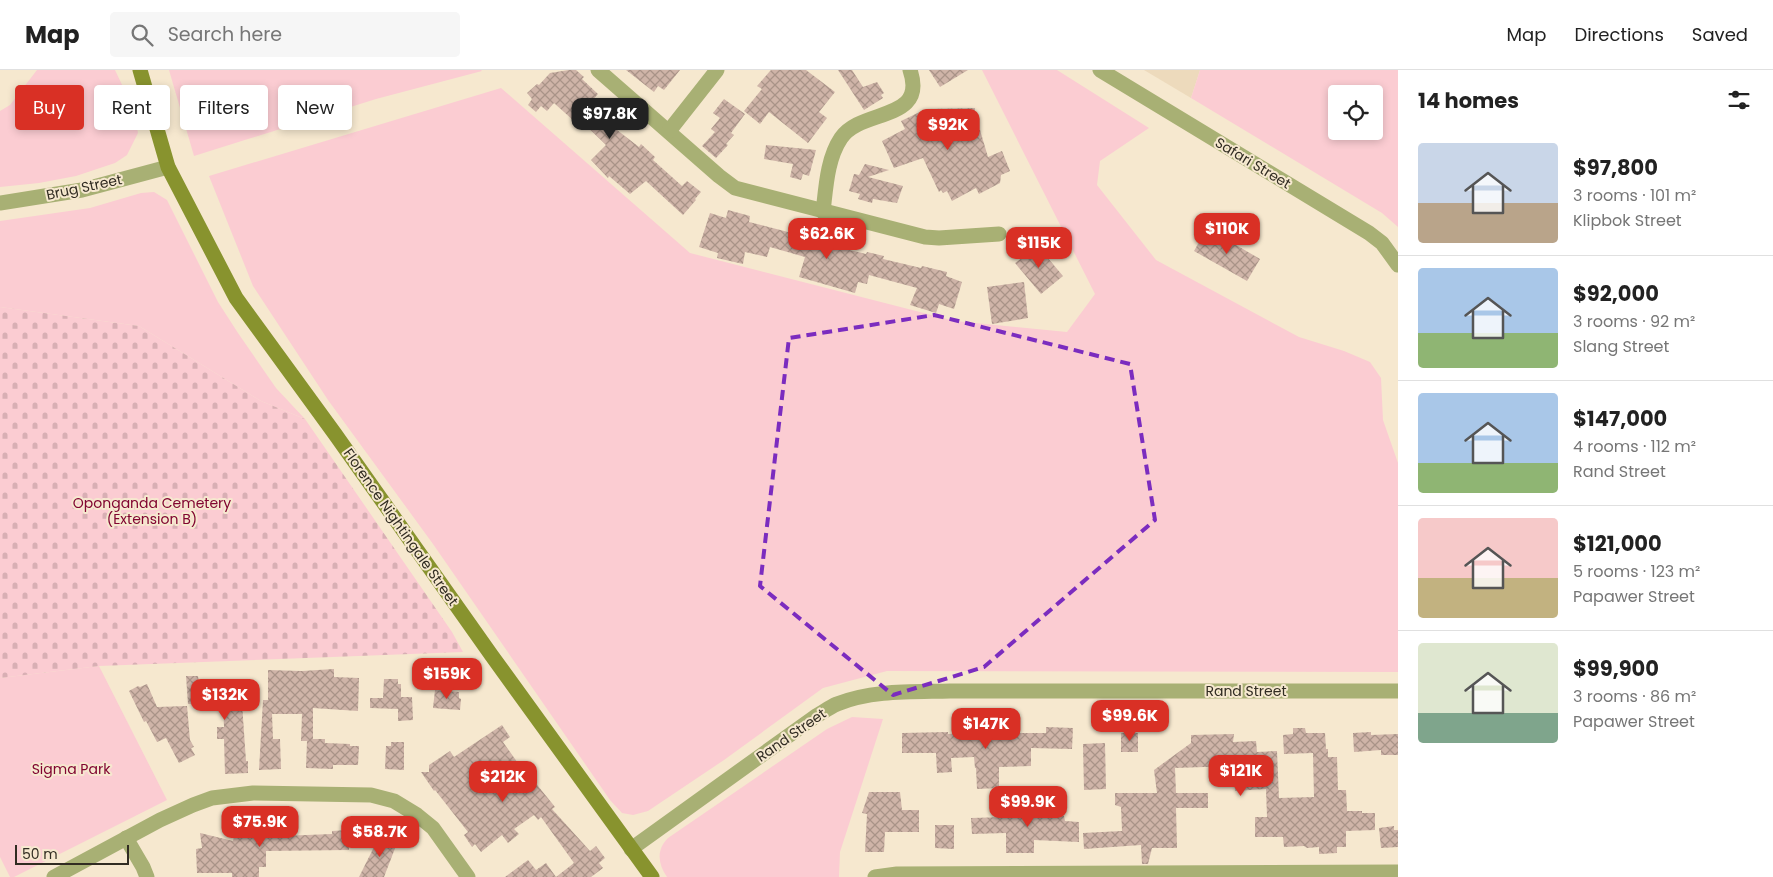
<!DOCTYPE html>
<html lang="en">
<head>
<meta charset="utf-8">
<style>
	:root { --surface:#fff; --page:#f6f6f6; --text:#222; --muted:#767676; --line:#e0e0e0; --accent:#d93025 }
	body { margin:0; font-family:Poppins,sans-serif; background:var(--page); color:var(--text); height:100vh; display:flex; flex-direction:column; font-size:19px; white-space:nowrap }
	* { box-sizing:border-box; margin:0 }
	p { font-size:16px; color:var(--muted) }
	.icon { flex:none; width:28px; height:28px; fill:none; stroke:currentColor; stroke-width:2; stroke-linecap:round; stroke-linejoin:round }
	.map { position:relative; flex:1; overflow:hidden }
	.drawer { display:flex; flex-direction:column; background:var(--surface); width:375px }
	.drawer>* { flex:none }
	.hud { position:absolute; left:15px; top:15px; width:475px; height:45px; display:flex; gap:10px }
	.controls { position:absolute; left:1328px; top:15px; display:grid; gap:10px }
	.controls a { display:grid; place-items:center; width:55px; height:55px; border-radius:5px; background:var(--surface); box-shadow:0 2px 8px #0003; font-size:25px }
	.scale { position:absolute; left:15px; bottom:12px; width:114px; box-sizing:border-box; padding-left:5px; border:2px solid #312c22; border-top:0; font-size:14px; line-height:18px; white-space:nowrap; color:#312c22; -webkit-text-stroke:4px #f6e8cf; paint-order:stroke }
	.price { position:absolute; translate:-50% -42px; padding:0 11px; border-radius:10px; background:var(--accent); color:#fff; font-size:16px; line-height:32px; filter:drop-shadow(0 1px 2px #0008) }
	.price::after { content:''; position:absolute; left:50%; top:30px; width:15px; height:11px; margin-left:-8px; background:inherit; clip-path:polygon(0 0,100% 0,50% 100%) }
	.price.active { background:#222; color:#fff }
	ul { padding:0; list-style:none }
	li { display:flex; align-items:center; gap:15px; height:125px; padding:0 20px }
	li+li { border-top:1px solid var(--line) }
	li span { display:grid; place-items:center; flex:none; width:140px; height:100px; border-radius:5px; color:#555 }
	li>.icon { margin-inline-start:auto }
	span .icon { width:60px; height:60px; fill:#fffc; stroke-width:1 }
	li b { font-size:21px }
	h2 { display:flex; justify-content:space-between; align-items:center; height:60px; padding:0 20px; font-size:21px }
	.tag { padding:0 18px; border-radius:5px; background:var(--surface); box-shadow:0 2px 8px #0003; font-size:18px; line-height:45px }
	.tag.active { background:var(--accent); color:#fff }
	header { display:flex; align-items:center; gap:30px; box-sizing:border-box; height:70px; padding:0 25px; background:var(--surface); border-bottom:1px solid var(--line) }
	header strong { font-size:24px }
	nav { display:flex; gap:28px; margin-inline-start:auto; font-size:18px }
	.search { width:350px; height:45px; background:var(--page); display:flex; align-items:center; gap:12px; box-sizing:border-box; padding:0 18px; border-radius:5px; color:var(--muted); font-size:19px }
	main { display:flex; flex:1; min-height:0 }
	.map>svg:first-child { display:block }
	.built { fill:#eddabc }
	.green { fill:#fbccd2; fill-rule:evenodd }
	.cemetery { fill:url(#cemetery-stones) }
	.building { fill:url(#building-cross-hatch) }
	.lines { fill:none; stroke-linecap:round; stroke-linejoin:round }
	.minor { stroke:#a8b074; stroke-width:15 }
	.tertiary { stroke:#a8b074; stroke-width:15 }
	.secondary { stroke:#88932e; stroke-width:15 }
	.marked { fill:none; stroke:#7b2cbf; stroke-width:4; stroke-dasharray:10 6; stroke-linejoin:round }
	.labels { text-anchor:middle; stroke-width:4; stroke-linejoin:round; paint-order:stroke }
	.street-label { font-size:14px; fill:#312c22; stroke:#f6e8cf }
	.park-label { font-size:14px; fill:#810531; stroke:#f6e8cf }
</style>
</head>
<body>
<header>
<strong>Map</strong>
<div class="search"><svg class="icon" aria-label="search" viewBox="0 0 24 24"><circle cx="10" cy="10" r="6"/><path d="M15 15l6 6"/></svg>Search here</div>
<nav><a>Map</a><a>Directions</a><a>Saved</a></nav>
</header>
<main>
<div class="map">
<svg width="1398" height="807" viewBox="0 0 1398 807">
	<defs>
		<pattern id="cemetery-stones" width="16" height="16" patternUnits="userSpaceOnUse" patternTransform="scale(1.25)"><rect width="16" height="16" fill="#fbccd2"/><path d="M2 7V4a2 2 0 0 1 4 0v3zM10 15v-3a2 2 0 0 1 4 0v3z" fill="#d8afb4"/></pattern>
		<pattern id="building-cross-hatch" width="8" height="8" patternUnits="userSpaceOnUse" patternTransform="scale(1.25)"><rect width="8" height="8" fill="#cfb4a8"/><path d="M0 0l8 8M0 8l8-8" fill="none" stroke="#a99388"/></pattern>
	</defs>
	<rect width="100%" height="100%" fill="#f6e8cf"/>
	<path class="built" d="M1144 0H1200L1191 28Z"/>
	<g class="green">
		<path d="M37 0H115L133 38 138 63 127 85 115 93 76 106 39 113 0 117V41L10 35Z"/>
		<path d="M169 0H481L482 1 376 29 194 86Z"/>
		<path d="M982 0H1057L1149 58 1100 91 1097 115 1156 190 1299 267 1344 281 1370 292 1381 308 1383 350 1398 393V602L887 601 823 618 724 690 648 741 633 745 622 743 610 730 433 474 328 330 253 216 209 106 501 18 690 183 955 251 1067 262 1095 224Z"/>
		<path d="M1200 0H1398V157L1382 143 1191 28ZM1336 24H1374V61H1336Z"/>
		<path d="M154 122 167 130 218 232 238 263 276 318 305 349 261 331 139 256 0 237V151L90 138 141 123Z"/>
		<path d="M99 596 167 730 14 807H10L0 787V608Z"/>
		<path d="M852 647 883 649 840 782 839 807H667C658 794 656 780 668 768L827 659Z"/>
	</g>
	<path class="cemetery" d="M0 237 139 256 261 331 305 349 452 562 463 582 99 596 0 608Z"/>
	<g class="building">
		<path d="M569 0H576L584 7 582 9 598 24 590 33 610 51 608 53 639 77 641 74 655 87 653 90 682 116 687 111 701 122 695 129 696 130 683 145 646 111 630 124 609 106 608 108 591 90 606 75 577 47 574 51 554 33 547 41 541 36 536 42 528 35 532 29 527 23 537 14 539 15 550 3Z"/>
		<path d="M626 0H680L664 20 658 16 654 22Z"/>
		<path d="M771 0H806L835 22 819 42 827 48 808 73 769 42 760 54 744 41 762 19 757 16Z"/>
		<path d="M838 0H852L863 17 877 12 884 23 881 25 883 28 864 40Z"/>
		<path d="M929 0H968L940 17Z"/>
		<path d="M724 29 745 44 731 63 734 65 726 74 728 75 716 88 702 76 715 62 711 59 720 48 713 43Z"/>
		<path d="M975 38 974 61 980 60 988 87 1002 81 1010 101 1001 105 1000 113 979 124 976 118 952 131 947 121 943 123 941 120 939 122 923 88 894 98 882 71 905 59 901 51 926 39Z"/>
		<path d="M766 75 816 80 809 106 803 104 801 110 790 107 793 94 764 89Z"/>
		<path d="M865 94 889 100 868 107 903 116 897 133 873 129 872 133 858 129 860 124 849 121 854 104 859 105Z"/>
		<path d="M728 140 750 146 749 152 788 162 816 172 866 184 867 182 884 186 883 189 921 198 922 196 947 202 946 206 962 212 954 239 939 234 936 243 910 235 917 218 869 205 867 214 858 212 855 223 799 207 805 187 770 177 767 187 745 182 743 194 717 188 718 183 699 177 710 143 726 148Z"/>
		<path d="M1207 158 1260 189 1247 211 1194 181Z"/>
		<path d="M1037 172 1049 185 1047 187 1063 206 1041 224 1015 193 1029 183 1027 181Z"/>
		<path d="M1024 212 1028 248 992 254 987 217Z"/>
		<path d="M334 599V607L359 608 358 641 313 638V669H325V673L350 674V676H359L358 695H333V699L306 698 307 671H301L302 644H272L273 669H280L281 699 259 700 263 630H268V600L302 601Z"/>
		<path d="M186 606H198L199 614H204V618L239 616V619H241L246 691H248V703L225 704 224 669H217V657H224L223 632 188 634Z"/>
		<path d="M384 609H398V614H401V627H412L413 650 398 651V639L370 638V628H383Z"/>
		<path d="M147 614 157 637 187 636 190 670 194 677 191 678 195 685 179 693 166 668 157 672 146 651 144 652 129 621 138 616 140 617Z"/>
		<path d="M435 620 459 622V628L461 629 460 640 433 638Z"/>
		<path d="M502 655 510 667 503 672 532 713 534 711 555 737 552 739 590 781 596 776 605 788 599 793 603 798 591 807H505L528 790 536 800 546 793 556 807 574 793 541 747 538 750 534 745 514 759 519 764 508 773 502 765 481 782 475 774 472 777 464 765 468 762 435 720 434 721 421 702H429V695L450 681 454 687Z"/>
		<path d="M1046 657 1073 658 1072 679 1031 678V696L999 697V718L977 719 976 698H975L974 687 951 688 952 702 937 703 936 683H902V663L948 662V664L980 662 982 659 993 658 994 668 1013 667 1014 663H1046Z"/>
		<path d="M1293 658H1305L1306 663H1325L1326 679H1328V687H1337L1338 720H1346L1347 741H1362V743H1375V760L1346 761V777H1337V783L1319 784V777L1307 778 1304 776 1284 777 1283 767H1255V747H1267L1266 719 1235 721 1234 696 1175 698 1176 723H1208V738H1176L1177 778H1152L1148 794H1142L1141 775 1084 779 1083 763 1122 761 1121 737 1115 735V723H1157L1154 700 1191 673V665L1234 664 1233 672 1256 671 1257 682 1277 681 1279 728 1314 727 1313 683 1284 684 1283 665 1293 664Z"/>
		<path d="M1371 662V665L1398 664V685H1381V680L1354 682 1353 663Z"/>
		<rect x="1121" y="663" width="17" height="19"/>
		<path d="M391 672H404V700L385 699 386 676H391Z"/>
		<path d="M1105 673 1106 719 1084 720 1083 674Z"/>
		<path d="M869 722H900L902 740H919V762H885L884 782H865L867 744 862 743Z"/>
		<path d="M1006 738H1060V746H1064L1065 751 1079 752V772L1034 770V783H1006V763L972 764 971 748 1006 747Z"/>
		<path d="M281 739V766L332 764V761L348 760 349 780 266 781V797H259V807H232V803H197L196 779 202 778 200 763 233 771 234 766H264V740Z"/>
		<path d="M935 755H954V779L935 778Z"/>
		<path d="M1394 756V760H1398V777L1381 778 1379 758Z"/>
		<path d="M388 764 399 768 384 807H359L379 767 385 770Z"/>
	</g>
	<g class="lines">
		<g class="minor">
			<path d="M598 0 719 106 735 118 925 167 939 168 999 164"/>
			<path d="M1100 0 1369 163 1382 173 1398 195"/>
			<path d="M669 61 717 0"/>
			<path d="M823 142C826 117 827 89 841 68 861 38 928 52 910 0"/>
			<path d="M126 768 143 797 147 807"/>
			<path d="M54 807 160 750 193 735 212 728 253 723 371 725 394 731 417 745 433 758 468 807"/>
			<path d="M875 807 897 804 1398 802"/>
		</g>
		<g class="tertiary">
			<path d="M0 133 82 120 168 97"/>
			<path d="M631 779 816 646C823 642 830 637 837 634 872 620 912 622 950 621H1398"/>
		</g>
		<path class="secondary" d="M140 0 168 97 236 228 335 364 492 586 652 807"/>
	</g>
	<path class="marked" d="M934 245 1130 294 1155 450 984 597 893 625 760 516 789 268Z"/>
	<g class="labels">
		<g class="street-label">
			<text transform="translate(1253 93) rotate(31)" y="5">Safari Street</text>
			<text transform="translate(84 117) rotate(-12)" y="5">Brug Street</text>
			<text transform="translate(401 457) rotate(55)" y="5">Florence Nightingale Street</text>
			<text x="1246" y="626">Rand Street</text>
			<text transform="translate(791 665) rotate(-35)" y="5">Rand Street</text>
		</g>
		<g class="park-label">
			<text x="152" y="438">Oponganda Cemetery<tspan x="152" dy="16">(Extension B)</tspan></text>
			<text x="71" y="704">Sigma Park</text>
		</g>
	</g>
</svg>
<div class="controls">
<a><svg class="icon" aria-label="locate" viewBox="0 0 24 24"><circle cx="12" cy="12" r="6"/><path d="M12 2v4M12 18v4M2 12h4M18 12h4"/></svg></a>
</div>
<div class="scale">50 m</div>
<b class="price active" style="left:610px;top:70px">$97.8K</b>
<b class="price" style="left:948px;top:81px">$92K</b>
<b class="price" style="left:1227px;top:185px">$110K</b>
<b class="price" style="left:827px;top:190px">$62.6K</b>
<b class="price" style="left:1039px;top:199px">$115K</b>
<b class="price" style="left:447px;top:630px">$159K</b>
<b class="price" style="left:225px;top:651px">$132K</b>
<b class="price" style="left:1130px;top:672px">$99.6K</b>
<b class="price" style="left:986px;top:680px">$147K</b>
<b class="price" style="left:1241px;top:727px">$121K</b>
<b class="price" style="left:503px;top:733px">$212K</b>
<b class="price" style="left:1028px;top:758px">$99.9K</b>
<b class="price" style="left:260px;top:778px">$75.9K</b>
<b class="price" style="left:380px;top:788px">$58.7K</b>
<div class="hud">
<a class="tag active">Buy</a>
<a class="tag">Rent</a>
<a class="tag">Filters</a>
<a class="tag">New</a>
</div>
</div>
<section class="drawer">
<h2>14 homes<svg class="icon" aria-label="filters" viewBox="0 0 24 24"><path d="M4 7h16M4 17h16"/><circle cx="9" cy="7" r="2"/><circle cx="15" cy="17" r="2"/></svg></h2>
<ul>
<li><span style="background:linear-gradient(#c9d6e8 60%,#b9a48a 0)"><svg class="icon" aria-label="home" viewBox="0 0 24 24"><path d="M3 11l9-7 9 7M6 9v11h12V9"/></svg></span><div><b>$97,800</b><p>3 rooms · 101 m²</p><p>Klipbok Street</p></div></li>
<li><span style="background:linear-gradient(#a9c7e8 65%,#8fb573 0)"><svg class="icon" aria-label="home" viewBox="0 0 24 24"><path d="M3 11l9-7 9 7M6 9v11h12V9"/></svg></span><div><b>$92,000</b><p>3 rooms · 92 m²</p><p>Slang Street</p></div></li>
<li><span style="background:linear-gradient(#a9c7e8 70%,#8fb573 0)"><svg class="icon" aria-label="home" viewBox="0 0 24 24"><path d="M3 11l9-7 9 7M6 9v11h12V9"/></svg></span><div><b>$147,000</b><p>4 rooms · 112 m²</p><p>Rand Street</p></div></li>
<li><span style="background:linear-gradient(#f6c9c9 60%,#c2b280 0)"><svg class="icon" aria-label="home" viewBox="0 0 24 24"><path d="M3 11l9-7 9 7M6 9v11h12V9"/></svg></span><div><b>$121,000</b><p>5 rooms · 123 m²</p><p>Papawer Street</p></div></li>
<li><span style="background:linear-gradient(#dfe7d0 70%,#7fa58c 0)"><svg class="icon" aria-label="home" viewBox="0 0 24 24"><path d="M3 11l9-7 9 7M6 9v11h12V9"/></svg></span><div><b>$99,900</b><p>3 rooms · 86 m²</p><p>Papawer Street</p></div></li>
</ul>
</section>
</main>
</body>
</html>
